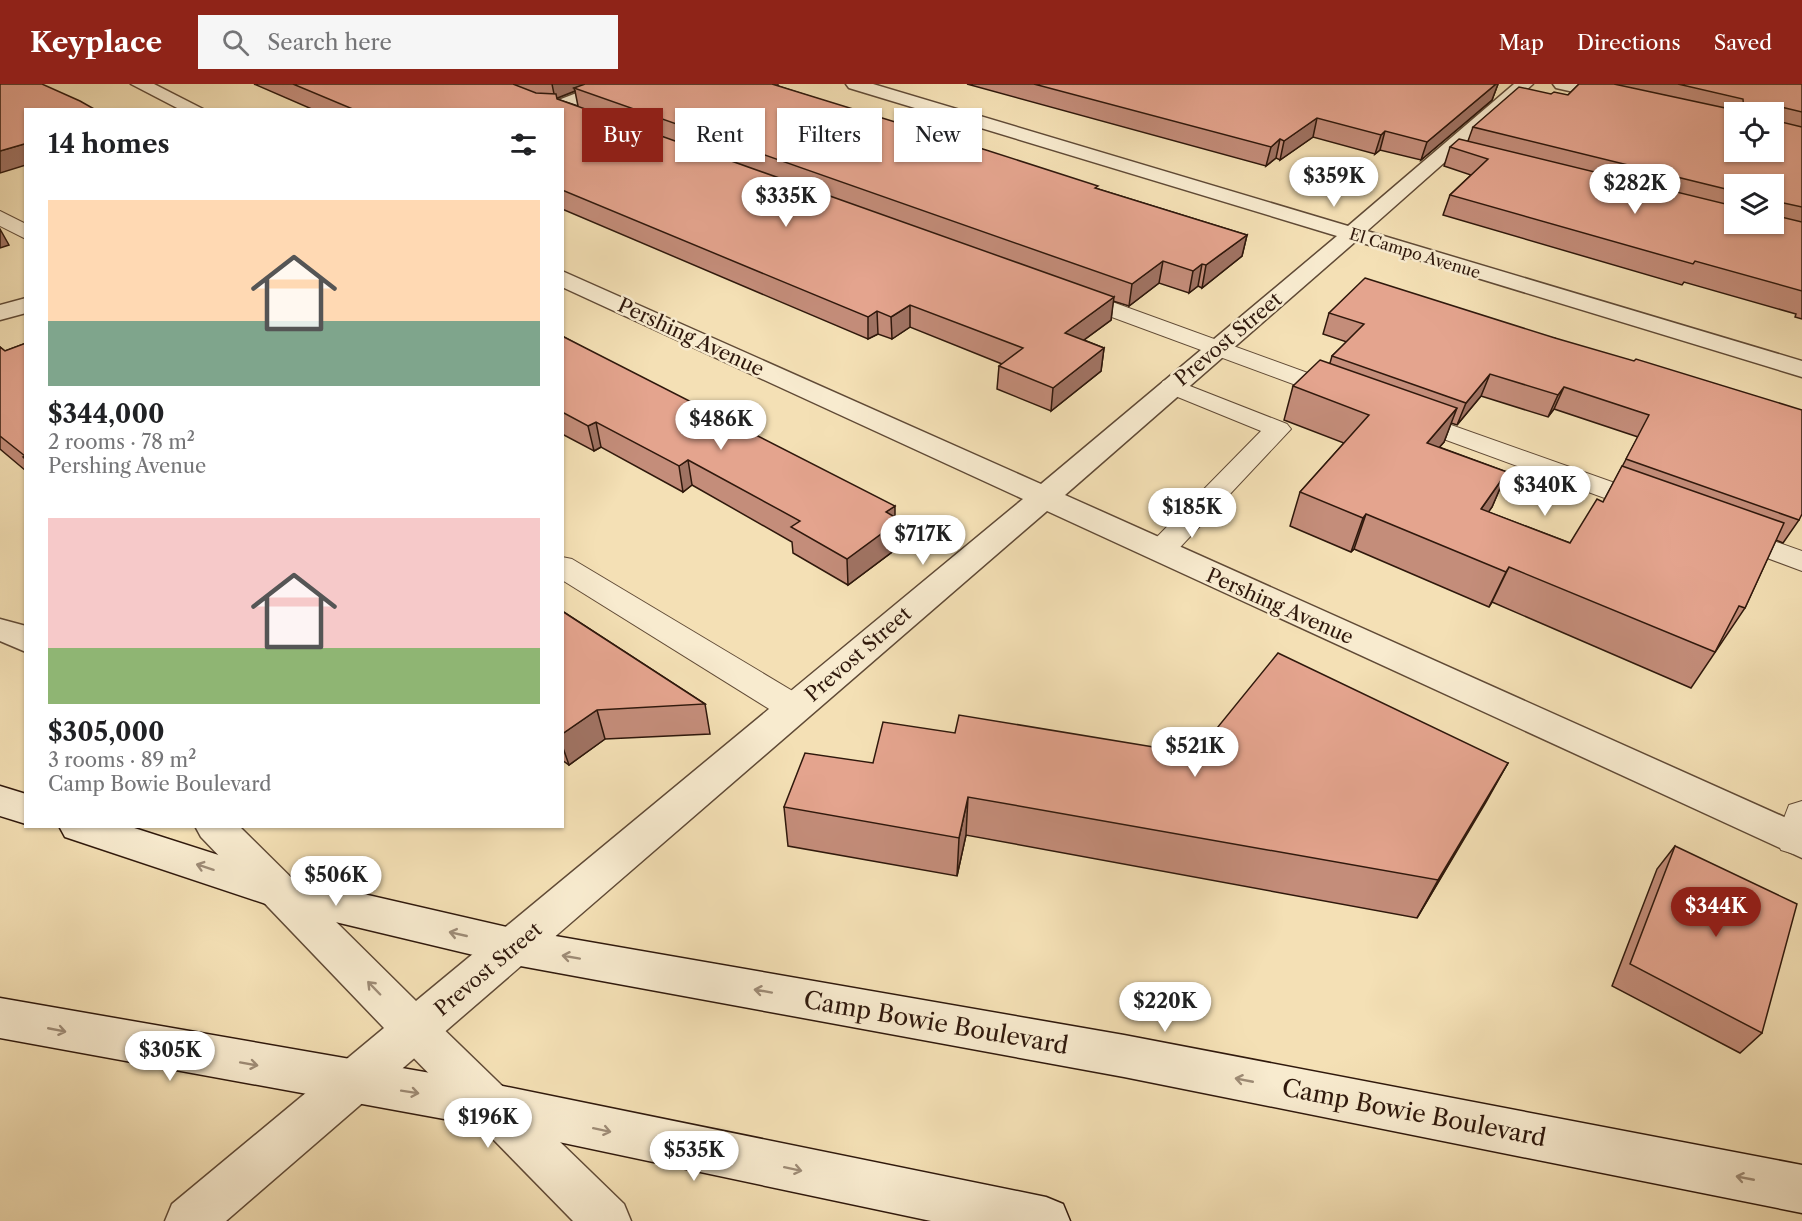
<!DOCTYPE html>
<html lang="en">
<head>
<meta charset="utf-8">
<style>
	:root { --surface:#fff; --page:#f6f6f6; --text:#202124; --muted:#757577; --accent:#8f2418 }
	body { margin:0; font-family:"Libre Caslon Text",serif; background:var(--page); color:var(--text); height:100vh; display:flex; flex-direction:column; font-size:22px; white-space:nowrap }
	* { box-sizing:border-box; margin:0 }
	p { font-size:20px; color:var(--muted) }
	.icon { flex:none; width:33px; height:33px; fill:none; stroke:currentColor; stroke-width:2; stroke-linecap:round; stroke-linejoin:round }
	.map { position:relative; flex:1; overflow:hidden }
	.panel { position:absolute; left:24px; top:24px; width:540px; height:720px; display:flex; flex-direction:column; background:var(--surface); border-radius:0px; box-shadow:0 2px 4px #0004 }
	.panel>* { flex:none }
	.guide { position:absolute; left:582px; top:24px; width:570px; height:54px; display:flex; gap:12px }
	.fabs { position:absolute; left:1724px; top:18px; display:grid; gap:12px }
	.fabs a { display:grid; place-items:center; width:60px; height:60px; border-radius:0px; background:var(--surface); box-shadow:0 2px 4px #0004; font-size:30px }
	.price { position:absolute; translate:-50% -51px; padding:0 14px; border-radius:21px; background:#fff; color:#222; font-size:20px; line-height:39px; filter:drop-shadow(0 2px 3px #0008) }
	.price::after { content:''; position:absolute; left:50%; top:36px; width:18px; height:14px; margin-left:-9px; background:inherit; clip-path:polygon(0 0,100% 0,50% 100%) }
	.price.current { background:var(--accent); color:#fff }
	ul { padding:0; list-style:none }
	li { display:grid; align-content:center; gap:12px; height:318px; padding:0 24px }
	li span { display:grid; place-items:center; height:186px; border-radius:0px; color:#555 }
	li>.icon { margin-inline-start:auto }
	span .icon { width:108px; height:108px; fill:#fffc; stroke-width:1 }
	li b { font-size:26px }
	h2 { display:flex; justify-content:space-between; align-items:center; height:72px; padding:0 24px; font-size:26px }
	.chip { padding:0 21px; border-radius:0px; background:var(--surface); box-shadow:0 2px 4px #0004; font-size:21px; line-height:54px }
	.chip.current { background:var(--accent); color:#fff }
	header { display:flex; align-items:center; gap:36px; box-sizing:border-box; height:84px; padding:0 30px; background:var(--accent); color:#fff }
	header strong { font-size:28px }
	nav { display:flex; gap:33px; margin-inline-start:auto; font-size:21px }
	.search { width:420px; height:54px; background:var(--page); display:flex; align-items:center; gap:15px; box-sizing:border-box; padding:0 21px; border-radius:0px; color:var(--muted); font-size:22px }
	.map>svg:first-child { display:block }
	.lines { fill:none; stroke-linecap:round; stroke-linejoin:round }
	.service-casing { stroke:#604a36; stroke-width:2 }
	.minor-casing { stroke:#604a36; stroke-width:3 }
	.tertiary-casing { stroke:#604a36; stroke-width:3 }
	.secondary-casing { stroke:#2f180c; stroke-width:3 }
	.service { fill:#f8ebcf; fill-rule:evenodd }
	.minor { fill:#f8ebcf; fill-rule:evenodd }
	.tertiary { fill:#f8ebcf; fill-rule:evenodd }
	.secondary { fill:#f8ebcf; fill-rule:evenodd }
	.wall { fill:#c48d7a; stroke:#2f180c; stroke-width:1.5; fill-rule:evenodd }
	.shaded-wall { fill:#a07363; stroke:#2f180c; stroke-width:1.5 }
	.building { fill:#e4a48e; stroke:#2f180c; stroke-width:1.5; fill-rule:evenodd }
	.oneway { stroke:#9e8c77 }
	.labels { text-anchor:middle; stroke-width:5; stroke-linejoin:round; paint-order:stroke }
	.far-street-label { font-size:16px; fill:#2f180c; stroke:#f8ebcf }
	.street-label { font-size:20px; fill:#2f180c; stroke:#f8ebcf }
	.near-street-label { font-size:24px; fill:#2f180c; stroke:#f8ebcf }
</style>
</head>
<body>
<header>
<strong>Keyplace</strong>
<div class="search"><svg class="icon" aria-label="search" viewBox="0 0 24 24"><circle cx="10" cy="10" r="6"/><path d="M15 15l6 6"/></svg>Search here</div>
<nav><a>Map</a><a>Directions</a><a>Saved</a></nav>
</header>
<div class="map">
<svg width="1802" height="1137" viewBox="0 0 1802 1137">
	<rect width="100%" height="100%" fill="#f4e0b5"/>
	<filter id="stains"><feTurbulence type="fractalNoise" baseFrequency=".00333" numOctaves="4"/><feColorMatrix values="0 0 0 0 .2 0 0 0 0 .09 0 0 0 0 .02 0 0 0 .5 -.17"/></filter>
	<radialGradient id="worn" r=".72"><stop offset=".6" stop-color="#630" stop-opacity="0"/><stop offset="1" stop-color="#630" stop-opacity=".3"/></radialGradient>
	<g class="lines">
		<g class="service-casing">
			<g id="service">
				<path d="M0 127 26 140V155L0 142Z"/>
				<path d="M1071 203 1349 304 1352 309 1349 314 1340 316 1331 314 1063 215 1060 210 1063 205Z"/>
				<path d="M1172 295 1287 340 1291 345 1170 474 1160 476 1150 474 1146 467 1150 460 1261 347 1163 307 1160 302 1163 297Z"/>
				<path d="M1406 325 1660 415 1664 421 1660 427 1650 430 1640 427 1397 338 1393 333 1397 328Z"/>
				<path d="M1731 442 1802 467V487L1721 457 1717 451 1721 445Z"/>
				<path d="M562 473 572 475 806 615 810 624 806 633 794 636 782 633 562 496Z"/>
				<path d="M1802 717V767L1794 770 1781 766 1776 755 1789 721Z"/>
			</g>
		</g>
		<g class="minor-casing">
			<g id="minor">
				<path d="M131 0H154L205 26H181Z"/>
				<path d="M600 0H624L621 4 562 27 540 26 543 22Z"/>
				<path d="M846 0H873L1348 142 1514 0H1533L1367 147 1802 277V293L1356 157 1065 411 1802 741V774L1047 427 226 1137H165L172 1120 384 944 201 753 195 742H239L416 917 1023 415 562 203V187L1041 400 1337 152 849 4Z"/>
				<path d="M1553 0H1584L1624 9 1627 13 1618 18 1556 4Z"/>
				<path d="M26 214V229L0 236V221Z"/>
				<path d="M0 535 26 542V568L0 557Z"/>
			</g>
		</g>
		<g class="tertiary-casing">
			<path id="tertiary" d="M415 926 430 932 624 1120 631 1137H573L400 960 393 946 400 932Z"/>
		</g>
		<g class="secondary-casing">
			<g id="secondary">
				<path d="M0 702 26 710V740L0 732Z"/>
				<path d="M59 742H128L281 791 515 845 1124 951 1802 1081V1129L1124 993 515 881 281 825 65 753Z"/>
				<path d="M0 914 488 999 1046 1113 1063 1120 1070 1137H931L488 1043 0 954Z"/>
			</g>
		</g>
		<use href="#service" class="service"/>
		<use href="#minor" class="minor"/>
		<use href="#tertiary" class="tertiary"/>
		<use href="#secondary" class="secondary"/>
	</g>
	<g class="wall">
		<path d="M254 0H778V2L1098 105 1247 151 1242 172 1202 204 1198 202 1189 209 1159 199 1129 222 1113 217 1111 236 1084 256 1104 264 1101 287 1051 327 997 305 999 282 1002 280 910 243 892 255 878 250 868 255 562 125V26H314ZM575 7 578 22 557 15V14Z"/>
		<path d="M967 0H1498L1492 16 1421 76 1380 66 1375 70 1313 53 1280 76 1276 74 1266 82Z"/>
		<path d="M1579 0H1802V235L1795 233 1796 230 1684 198 1682 201 1443 131 1450 111 1471 91 1444 82 1450 63 1468 57 1473 43 1551 10 1568 11ZM1734 100H1773V140H1734Z"/>
		<path d="M1329 229 1555 254 1799 436 1783 459 1776 456 1745 524 1691 604 1492 518 1489 523 1354 465 1351 468 1290 442 1300 408 1344 359 1284 336 1293 302 1330 279 1332 272 1347 258 1323 250ZM1481 312 1548 333 1554 325 1638 353 1603 418 1570 459 1488 428 1492 423 1507 388 1439 363 1444 358 1451 339 1457 341Z"/>
		<path d="M562 252 900 436V462L848 501 793 469 792 458 692 401 683 408 601 363 594 367 562 350Z"/>
		<path d="M26 259V387L0 365V263L5 267Z"/>
		<path d="M562 527 705 620 710 650 605 655 569 681 562 676Z"/>
		<path d="M955 649 1196 670 1508 679 1417 834 966 751 957 792 788 762 784 723 873 679Z"/>
		<path d="M1675 762 1762 949 1740 969 1612 902 1657 785Z"/>
	</g>
	<g class="shaded-wall">
		<path d="M552 0H594L574 4 575 7 555 15Z"/>
		<path d="M1496 0H1498L1492 16 1421 76 1427 58Z"/>
		<path d="M1317 34 1313 53 1280 76 1284 57Z"/>
		<path d="M1385 47 1380 66 1375 70 1381 51Z"/>
		<path d="M1280 55 1276 74 1266 82 1271 63Z"/>
		<path d="M24 60 26 63V81L0 89V67Z"/>
		<path d="M0 145 9 161 0 164Z"/>
		<path d="M1247 151 1242 172 1202 204 1206 181Z"/>
		<path d="M1163 177 1159 199 1129 222 1132 200Z"/>
		<path d="M1202 180 1198 202 1189 209 1193 187Z"/>
		<path d="M1114 213 1111 236 1062 272 1065 249Z"/>
		<path d="M910 221V243L892 255 891 233Z"/>
		<path d="M877 227 878 250 868 255V233Z"/>
		<path d="M1104 264 1101 287 1051 327 1053 304Z"/>
		<path d="M1490 290 1481 312 1457 341 1466 319Z"/>
		<path d="M1564 303 1554 325 1548 333 1558 311Z"/>
		<path d="M1457 324 1444 358 1414 393 1427 359Z"/>
		<path d="M596 338 601 363 594 367 588 342Z"/>
		<path d="M688 376 692 401 683 408 679 382Z"/>
		<path d="M1507 388 1492 423 1466 460 1481 425Z"/>
		<path d="M895 422V440L900 436V462L848 501 847 475 886 428Z"/>
		<path d="M1366 430 1354 465 1351 468 1363 434Z"/>
		<path d="M1509 483 1492 518 1489 523 1506 488Z"/>
		<path d="M597 626 605 655 569 681 562 661V650Z"/>
		<path d="M1508 679 1486 718 1417 834 1438 796Z"/>
		<path d="M968 713 966 751 957 792 959 754Z"/>
	</g>
	<g class="building">
		<path d="M0 0H42L80 17 96 26H26V61L24 60 0 67Z"/>
		<path d="M293 0H513L536 9 556 10 557 15 1114 213 1065 249 1104 264 1053 304 999 282 1023 264 910 221 891 233 877 227 868 233 562 106V26H355Z"/>
		<path d="M585 0H772L986 66 1098 102 1095 104 1247 151 1206 181 1202 180 1193 187 1163 177 1132 200 574 4Z"/>
		<path d="M1034 0H1496L1427 58 1385 47 1381 51 1317 34 1284 57 1280 55 1271 63Z"/>
		<path d="M1579 0H1614L1744 28 1743 15 1678 0H1802V28L1781 23V38L1802 43V123L1779 118H1773V100H1734V107L1473 43 1519 3 1551 10 1554 8 1568 11ZM1734 28H1773V68H1734Z"/>
		<path d="M1459 55 1734 122V140H1773V131L1802 138V207L1695 177 1693 180 1450 111 1488 75 1450 63Z"/>
		<path d="M1365 194 1555 254 1634 277 1636 275 1802 326V430L1799 436 1626 375 1649 331 1564 303 1558 311 1490 290 1466 319 1332 272 1364 240 1329 229Z"/>
		<path d="M562 252 895 422 886 428 900 436 847 475 791 443 800 437 688 376 679 382 596 338 588 342 562 328Z"/>
		<path d="M26 259V376L23 373 25 372 0 352V263L5 267Z"/>
		<path d="M1320 276 1457 324 1427 359 1507 388 1481 425 1570 459 1597 415 1603 418 1622 382 1784 439 1745 524 1739 522 1715 568 1509 483 1506 488 1366 430 1363 434 1300 408 1369 331 1293 302Z"/>
		<path d="M562 527 705 620 597 626 562 650Z"/>
		<path d="M1278 569 1508 679 1438 796 968 713 959 754 784 723 805 669 873 679 883 638 955 649 959 631 1196 670Z"/>
		<path d="M1675 762 1797 820 1762 949 1630 880Z"/>
	</g>
	<defs><path id="oneway-shaft" d="M-6 0H5M1.5-3L5.5 0L1.5 3" fill="none" stroke-width="1.6" stroke-linecap="round" stroke-linejoin="round" transform="scale(1.5)"/></defs>
	<g class="oneway">
		<use href="#oneway-shaft" transform="translate(205 783) rotate(-162)"/>
		<use href="#oneway-shaft" transform="translate(458 850) rotate(-167)"/>
		<use href="#oneway-shaft" transform="translate(571 873) rotate(-170)"/>
		<use href="#oneway-shaft" transform="translate(374 904) rotate(-134)"/>
		<use href="#oneway-shaft" transform="translate(763 907) rotate(-170)"/>
		<use href="#oneway-shaft" transform="translate(57 946) rotate(11)"/>
		<use href="#oneway-shaft" transform="translate(249 980) rotate(10)"/>
		<use href="#oneway-shaft" transform="translate(1244 996) rotate(-169)"/>
		<use href="#oneway-shaft" transform="translate(410 1008) rotate(9)"/>
		<use href="#oneway-shaft" transform="translate(602 1046) rotate(12)"/>
		<use href="#oneway-shaft" transform="translate(793 1085) rotate(12)"/>
		<use href="#oneway-shaft" transform="translate(1745 1094) rotate(-169)"/>
	</g>
	<g class="labels">
		<g class="far-street-label">
			<text transform="translate(1415 169) rotate(17)" y="6">El Campo Avenue</text>
		</g>
		<g class="street-label">
			<text transform="translate(691 253) rotate(25)" y="7">Pershing Avenue</text>
			<text transform="translate(1228 255) rotate(-40)" y="7">Prevost Street</text>
			<text transform="translate(1280 522) rotate(24)" y="7">Pershing Avenue</text>
			<text transform="translate(858 570) rotate(-41)" y="7">Prevost Street</text>
			<text transform="translate(488 885) rotate(-40)" y="7">Prevost Street</text>
		</g>
		<g class="near-street-label">
			<text transform="translate(936 939) rotate(10)" y="8">Camp Bowie Boulevard</text>
			<text transform="translate(1414 1029) rotate(11)" y="8">Camp Bowie Boulevard</text>
		</g>
	</g>
	<rect width="100%" height="100%" filter="url(#stains)"/>
	<rect width="100%" height="100%" fill="url(#worn)"/>
</svg>
<div class="fabs">
<a><svg class="icon" aria-label="locate" viewBox="0 0 24 24"><circle cx="12" cy="12" r="6"/><path d="M12 2v4M12 18v4M2 12h4M18 12h4"/></svg></a>
<a><svg class="icon" aria-label="layers" viewBox="0 0 24 24"><path d="M12 4l9 5-9 5-9-5zM3 14l9 5 9-5"/></svg></a>
</div>
<b class="price" style="left:1334px;top:124px">$359K</b>
<b class="price" style="left:1635px;top:131px">$282K</b>
<b class="price" style="left:786px;top:144px">$335K</b>
<b class="price" style="left:721px;top:367px">$486K</b>
<b class="price" style="left:1545px;top:433px">$340K</b>
<b class="price" style="left:1192px;top:455px">$185K</b>
<b class="price" style="left:923px;top:482px">$717K</b>
<b class="price" style="left:1195px;top:694px">$521K</b>
<b class="price" style="left:336px;top:823px">$506K</b>
<b class="price current" style="left:1716px;top:854px">$344K</b>
<b class="price" style="left:1165px;top:949px">$220K</b>
<b class="price" style="left:170px;top:998px">$305K</b>
<b class="price" style="left:488px;top:1065px">$196K</b>
<b class="price" style="left:694px;top:1098px">$535K</b>
<div class="guide">
<a class="chip current">Buy</a>
<a class="chip">Rent</a>
<a class="chip">Filters</a>
<a class="chip">New</a>
</div>
<section class="panel">
<h2>14 homes<svg class="icon" aria-label="filters" viewBox="0 0 24 24"><path d="M4 7h16M4 17h16"/><circle cx="9" cy="7" r="2"/><circle cx="15" cy="17" r="2"/></svg></h2>
<ul>
<li><span style="background:linear-gradient(#ffd9b3 65%,#7fa58c 0)"><svg class="icon" aria-label="home" viewBox="0 0 24 24"><path d="M3 11l9-7 9 7M6 9v11h12V9"/></svg></span><div><b>$344,000</b><p>2 rooms · 78 m²</p><p>Pershing Avenue</p></div></li>
<li><span style="background:linear-gradient(#f6c9c9 70%,#8fb573 0)"><svg class="icon" aria-label="home" viewBox="0 0 24 24"><path d="M3 11l9-7 9 7M6 9v11h12V9"/></svg></span><div><b>$305,000</b><p>3 rooms · 89 m²</p><p>Camp Bowie Boulevard</p></div></li>
</ul>
</section>
</div>
</body>
</html>
